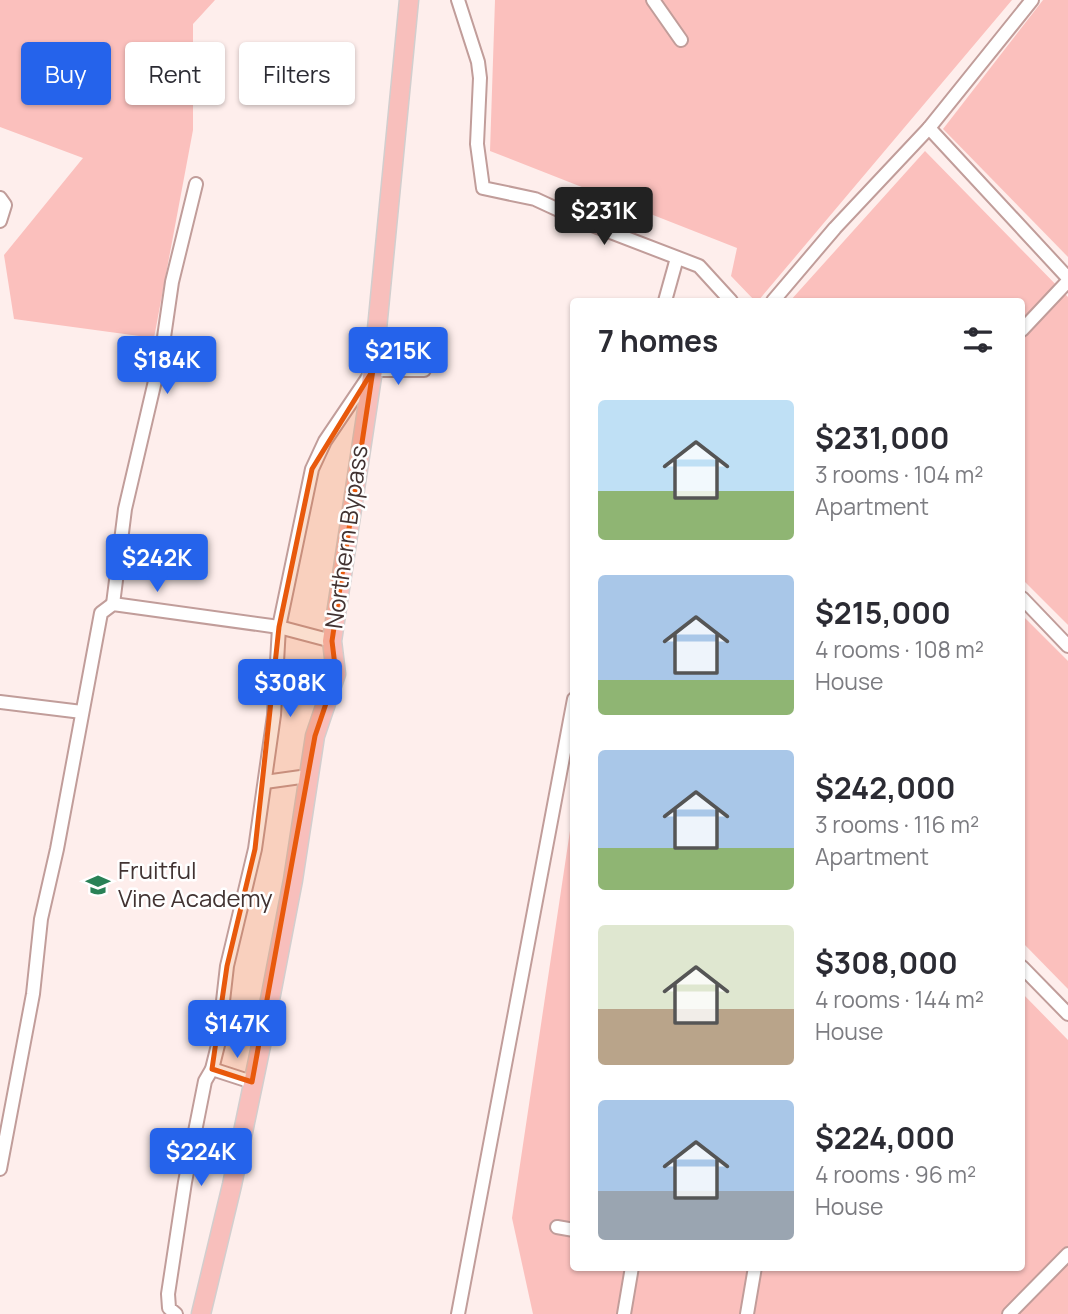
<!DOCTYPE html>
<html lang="en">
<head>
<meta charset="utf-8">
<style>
	:root { --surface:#fff; --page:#f2f2f3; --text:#2b2b33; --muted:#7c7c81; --accent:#2563eb }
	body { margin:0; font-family:Manrope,sans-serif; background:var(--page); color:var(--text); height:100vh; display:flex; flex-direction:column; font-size:26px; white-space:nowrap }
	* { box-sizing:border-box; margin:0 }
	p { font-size:23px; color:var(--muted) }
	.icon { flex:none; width:38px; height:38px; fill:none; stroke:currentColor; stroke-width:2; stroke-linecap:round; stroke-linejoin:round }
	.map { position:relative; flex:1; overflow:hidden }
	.sheet { position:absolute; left:570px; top:298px; width:455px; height:973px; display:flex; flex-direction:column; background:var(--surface); border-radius:7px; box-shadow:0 2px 5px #0004 }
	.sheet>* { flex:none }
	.hud { position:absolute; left:21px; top:42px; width:444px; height:63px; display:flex; gap:14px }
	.price { position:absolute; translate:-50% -60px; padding:0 16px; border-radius:7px; background:var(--accent); color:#fff; font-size:23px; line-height:46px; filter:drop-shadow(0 2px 4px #0008) }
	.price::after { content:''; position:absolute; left:50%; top:42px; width:21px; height:16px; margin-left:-10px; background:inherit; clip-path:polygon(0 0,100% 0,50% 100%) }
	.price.on { background:#222; color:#fff }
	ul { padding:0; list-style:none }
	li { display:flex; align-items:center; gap:21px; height:175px; padding:0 28px }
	li span { display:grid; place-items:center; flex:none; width:196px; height:140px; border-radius:7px; color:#555 }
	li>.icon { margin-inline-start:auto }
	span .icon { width:84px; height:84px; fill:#fffc; stroke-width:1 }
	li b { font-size:30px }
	h2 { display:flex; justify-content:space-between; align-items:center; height:84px; padding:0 28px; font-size:30px }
	.tag { padding:0 24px; border-radius:7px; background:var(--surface); box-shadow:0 2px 5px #0004; font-size:24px; line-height:63px }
	.tag.on { background:var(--accent); color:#fff }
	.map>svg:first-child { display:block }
	.green { fill:#fbc0bd }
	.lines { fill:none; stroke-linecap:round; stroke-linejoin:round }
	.street-casing { stroke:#c19d9a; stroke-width:16 }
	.primary-casing { stroke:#d2cece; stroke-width:21 }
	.street { stroke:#fff; stroke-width:12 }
	.primary { stroke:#f8bfbc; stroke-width:18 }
	.marked { fill:#e8590c; fill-opacity:0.2; stroke:#e8590c; stroke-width:5; stroke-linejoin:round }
	.labels { text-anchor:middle; stroke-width:5; stroke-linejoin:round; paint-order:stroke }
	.street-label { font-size:24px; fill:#423332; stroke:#fff }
	.poi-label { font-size:24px; fill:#423332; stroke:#fff; text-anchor:start }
</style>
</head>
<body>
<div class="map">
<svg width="1068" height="1314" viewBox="0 0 1068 1314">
	<rect width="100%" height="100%" fill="#feeeec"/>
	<g class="green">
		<path d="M0 0H215L193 24V57L208 78 193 102V130L154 338 14 319 4 255 83 158 0 127Z"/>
		<path d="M495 0H1012L758 301H755L731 276 737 248 490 151Z"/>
		<path d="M1043 0H1068V257L943 129Z"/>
		<path d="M925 151 1068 297V625L1022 579V301H790Z"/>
		<path d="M1022 615 1068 661V989L1022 942Z"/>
		<path d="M574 804V1267H1022V993L1068 1040V1314H533L512 1218Z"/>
	</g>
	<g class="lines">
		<g class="street-casing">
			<g id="street">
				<path d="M458 0 478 62 480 78 477 144 483 188 535 199 587 223 699 266 731 301"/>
				<path d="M653 0 681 40"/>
				<path d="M929 128 1068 278"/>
				<path d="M0 198 5 205 0 221"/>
				<path d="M665 301 677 258"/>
				<path d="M773 301 835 228 929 128 1032 0"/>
				<path d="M1022 330 1068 281"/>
				<path d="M1022 598 1068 646"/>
				<path d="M113 604 125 509 162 351 172 282 196 184"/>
				<path d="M0 702 82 712"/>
				<path d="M265 782 308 776"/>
				<path d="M1022 967 1068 1014"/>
				<path d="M212 1069 252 1082"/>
				<path d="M0 1169 33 994 41 919 57 849 101 613 113 604 279 627 332 641"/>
				<path d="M557 1227 574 1230"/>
				<path d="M176 1314 169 1308 168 1294 185 1182 205 1081 212 1069 218 1045 227 966 255 849 274 715 279 627 312 469 325 441 373 370H424"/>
				<path d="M458 1314 574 699"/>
				<path d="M624 1314 632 1267"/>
				<path d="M747 1314 755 1267"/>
				<path d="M1009 1314 1068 1254"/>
			</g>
		</g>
		<g class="primary-casing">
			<path id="primary" d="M201 1314 232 1185 263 1036 293 880 315 736 336 674 332 641 373 370 409 0"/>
		</g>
		<use href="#street" class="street"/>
		<use href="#primary" class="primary"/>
	</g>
	<path class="marked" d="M373 370 332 641 336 674 315 736 252 1082 212 1069 227 966 255 849 279 627 312 469Z"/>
	<defs>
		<g id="school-bare" transform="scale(1.89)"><path d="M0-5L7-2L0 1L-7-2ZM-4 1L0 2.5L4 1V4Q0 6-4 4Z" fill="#298156" stroke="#fff" stroke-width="2.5" paint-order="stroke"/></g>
	</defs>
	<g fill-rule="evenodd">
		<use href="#school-bare" x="98" y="885"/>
	</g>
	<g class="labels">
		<g class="street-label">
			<text transform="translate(347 537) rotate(-82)" y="8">Northern Bypass</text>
		</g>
		<g class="poi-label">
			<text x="118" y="879">Fruitful<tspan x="118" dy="28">Vine Academy</tspan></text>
		</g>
	</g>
</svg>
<b class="price on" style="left:604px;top:247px">$231K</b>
<b class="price" style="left:398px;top:387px">$215K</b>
<b class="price" style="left:167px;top:396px">$184K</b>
<b class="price" style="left:157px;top:594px">$242K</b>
<b class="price" style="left:290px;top:719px">$308K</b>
<b class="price" style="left:237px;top:1060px">$147K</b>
<b class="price" style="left:201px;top:1188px">$224K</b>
<div class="hud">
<a class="tag on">Buy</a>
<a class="tag">Rent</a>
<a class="tag">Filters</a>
</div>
<section class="sheet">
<h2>7 homes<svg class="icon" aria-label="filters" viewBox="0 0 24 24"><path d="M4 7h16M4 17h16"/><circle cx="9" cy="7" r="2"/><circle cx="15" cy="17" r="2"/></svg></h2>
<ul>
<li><span style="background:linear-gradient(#bfe0f5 65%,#8fb573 0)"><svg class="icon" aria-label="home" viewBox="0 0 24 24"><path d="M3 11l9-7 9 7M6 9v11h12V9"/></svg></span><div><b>$231,000</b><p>3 rooms · 104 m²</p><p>Apartment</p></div></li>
<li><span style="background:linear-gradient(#a9c7e8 75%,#8fb573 0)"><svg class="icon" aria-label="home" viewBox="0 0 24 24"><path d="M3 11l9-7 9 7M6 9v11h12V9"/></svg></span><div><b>$215,000</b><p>4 rooms · 108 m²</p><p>House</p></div></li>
<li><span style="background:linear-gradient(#a9c7e8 70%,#8fb573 0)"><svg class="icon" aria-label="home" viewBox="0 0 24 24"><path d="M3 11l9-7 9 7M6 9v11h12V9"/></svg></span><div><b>$242,000</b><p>3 rooms · 116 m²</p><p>Apartment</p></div></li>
<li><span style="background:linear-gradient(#dfe7d0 60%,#b9a48a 0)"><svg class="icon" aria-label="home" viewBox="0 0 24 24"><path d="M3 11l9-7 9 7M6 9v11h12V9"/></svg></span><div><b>$308,000</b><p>4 rooms · 144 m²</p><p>House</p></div></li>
<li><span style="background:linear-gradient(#a9c7e8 65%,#9aa5b1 0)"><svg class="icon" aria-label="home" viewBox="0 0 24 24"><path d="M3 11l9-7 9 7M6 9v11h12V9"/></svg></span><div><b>$224,000</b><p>4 rooms · 96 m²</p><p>House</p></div></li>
</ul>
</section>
</div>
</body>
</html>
